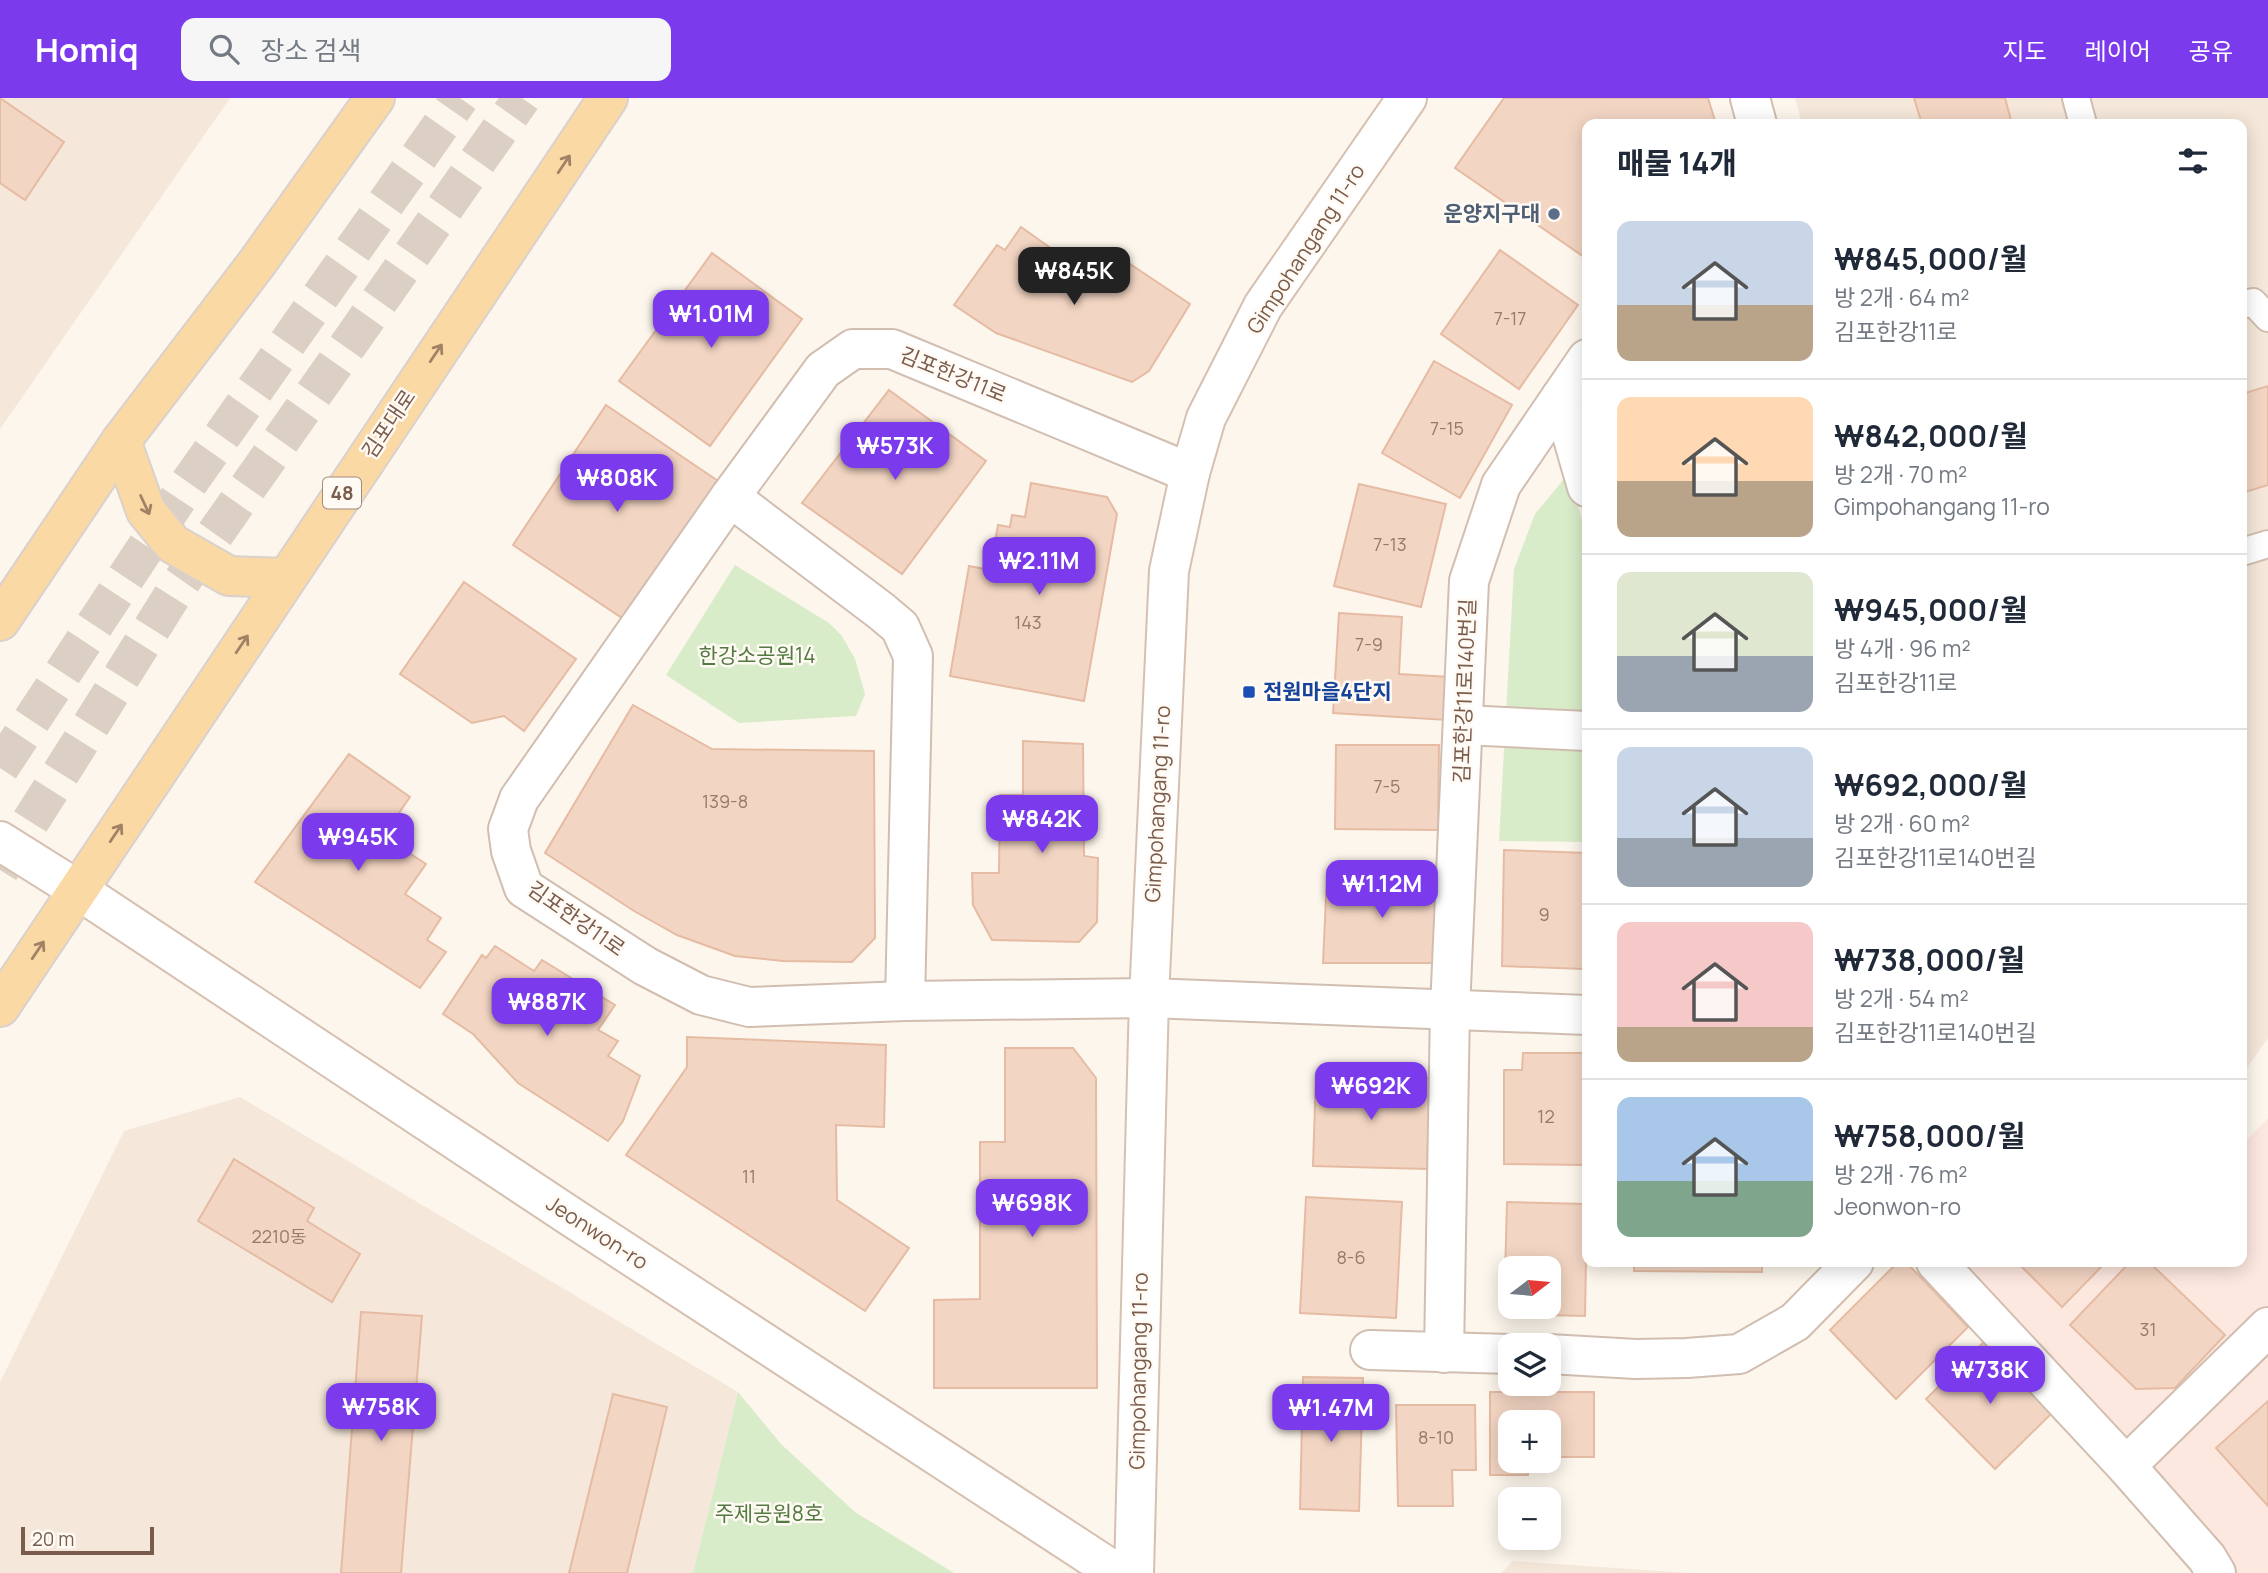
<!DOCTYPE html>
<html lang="ko">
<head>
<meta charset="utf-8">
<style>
	:root { --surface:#fff; --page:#f6f6f7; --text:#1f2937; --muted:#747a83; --line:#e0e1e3; --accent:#7c3aed }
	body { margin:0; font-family:Manrope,"Noto Sans KR",sans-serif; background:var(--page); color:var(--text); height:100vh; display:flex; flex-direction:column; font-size:26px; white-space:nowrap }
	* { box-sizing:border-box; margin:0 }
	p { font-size:23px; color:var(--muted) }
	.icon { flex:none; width:38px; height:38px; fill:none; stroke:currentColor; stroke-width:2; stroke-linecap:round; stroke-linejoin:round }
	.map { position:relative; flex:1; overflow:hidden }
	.side { position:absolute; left:1582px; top:21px; width:665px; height:1148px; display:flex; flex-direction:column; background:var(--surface); border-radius:14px; box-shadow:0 4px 18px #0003 }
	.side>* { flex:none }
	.needle { width:46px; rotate:74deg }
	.buttons { position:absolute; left:1498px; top:1158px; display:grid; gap:14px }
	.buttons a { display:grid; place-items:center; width:63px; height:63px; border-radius:14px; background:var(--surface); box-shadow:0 4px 18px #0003; font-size:35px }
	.scale { position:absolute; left:21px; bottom:18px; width:133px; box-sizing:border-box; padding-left:7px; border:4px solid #7a5c4d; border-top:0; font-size:19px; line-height:24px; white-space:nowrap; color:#7a5c4d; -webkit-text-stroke:5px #fffaf3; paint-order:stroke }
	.price { position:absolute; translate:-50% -60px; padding:0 16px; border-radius:14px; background:var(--accent); color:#fff; font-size:23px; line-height:46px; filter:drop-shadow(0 2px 4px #0008) }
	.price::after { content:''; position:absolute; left:50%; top:42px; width:21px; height:16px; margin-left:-10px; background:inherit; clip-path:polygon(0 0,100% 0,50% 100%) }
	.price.selected { background:#222; color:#fff }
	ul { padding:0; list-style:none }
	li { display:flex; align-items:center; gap:21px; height:175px; padding:0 35px }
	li+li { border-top:2px solid var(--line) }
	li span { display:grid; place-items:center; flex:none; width:196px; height:140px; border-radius:14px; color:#555 }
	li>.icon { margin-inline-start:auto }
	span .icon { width:84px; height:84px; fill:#fffc; stroke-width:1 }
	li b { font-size:30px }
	h2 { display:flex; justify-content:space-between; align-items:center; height:84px; padding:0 35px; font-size:30px }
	header { display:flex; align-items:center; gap:42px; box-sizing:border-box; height:98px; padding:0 35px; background:var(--accent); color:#fff }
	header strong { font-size:33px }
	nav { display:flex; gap:38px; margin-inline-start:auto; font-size:24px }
	.search { width:490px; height:63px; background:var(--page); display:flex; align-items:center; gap:18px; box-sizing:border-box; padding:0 24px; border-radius:14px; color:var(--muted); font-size:26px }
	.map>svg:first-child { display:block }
	.residential { fill:#f5e8da }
	.commercial { fill:#fde8e0 }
	.green { fill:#d8ecc9 }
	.building { fill:#f3d5c3; stroke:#e6bba3; stroke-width:2; fill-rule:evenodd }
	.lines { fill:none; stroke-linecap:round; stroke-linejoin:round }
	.primary-tunnel { stroke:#dcd0c4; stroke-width:38; stroke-dasharray:38 19; stroke-linecap:butt }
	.lane-casing { stroke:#d1beb0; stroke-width:30 }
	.street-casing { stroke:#d1beb0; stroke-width:42 }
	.secondary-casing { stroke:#d6c0b0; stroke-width:42 }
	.primary-casing { stroke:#dad1cd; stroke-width:42 }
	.lane { stroke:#fff; stroke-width:26 }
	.street { stroke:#fff; stroke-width:38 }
	.secondary { stroke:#fff; stroke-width:38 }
	.primary { stroke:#fbd9a5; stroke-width:38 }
	.oneway { stroke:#a18267 }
	.service-dot { fill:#5c6f8a; stroke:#fffaf3; stroke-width:2.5 }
	.transit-dot { fill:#1a4fb4; stroke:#fffaf3; stroke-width:2.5 }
	.labels { text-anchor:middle; stroke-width:5; stroke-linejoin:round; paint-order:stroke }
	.number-label { font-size:18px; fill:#987a6a }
	.shield { fill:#fffaf3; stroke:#a28b7f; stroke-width:2 }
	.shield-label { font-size:19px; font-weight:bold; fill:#7a5c4d }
	.service-label { font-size:21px; font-weight:bold; fill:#4e5e75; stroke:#fffaf3; text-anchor:end }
	.street-label { font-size:21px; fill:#7a5c4d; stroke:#fffaf3 }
	.park-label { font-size:21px; fill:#537a41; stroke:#fffaf3 }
	.transit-label { font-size:21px; font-weight:bold; fill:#164399; stroke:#fffaf3; text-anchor:start }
</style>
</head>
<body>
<header>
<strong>Homiq</strong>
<div class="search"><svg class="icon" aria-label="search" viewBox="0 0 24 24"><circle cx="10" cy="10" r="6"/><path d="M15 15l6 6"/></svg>장소 검색</div>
<nav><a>지도</a><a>레이어</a><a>공유</a></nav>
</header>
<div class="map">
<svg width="2268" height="1475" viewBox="0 0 2268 1475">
	<rect width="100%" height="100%" fill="#fdf6ec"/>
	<g class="residential">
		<path d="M0 0H230L0 331Z"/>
		<path d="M1795 0H2268V940L2242 977V26H1802Z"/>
		<path d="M240 999 738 1294 693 1475H0V1284L124 1033Z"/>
		<path d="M1513 1463H1514L1688 1475H1501Z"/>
	</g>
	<path class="commercial" d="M2268 1020V1475H2216L1936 1164H2242V1047Z"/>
	<g class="green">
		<path d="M1569 375 1587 440V744L1499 743 1514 471 1535 416Z"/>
		<path d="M735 467 829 525 842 538 855 561 865 596 856 618 739 625 666 577Z"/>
		<path d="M738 1294 781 1346 855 1414 954 1475H693Z"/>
	</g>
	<g class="building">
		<path d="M0 0 64 44 25 102 0 85Z"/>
		<path d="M1504 0H1708L1716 26H1587V161L1455 70Z"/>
		<path d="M1914 0H2005L2012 26H1922Z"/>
		<path d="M1021 129 1090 178 1109 152 1190 206 1149 273 1132 284 996 235 954 207 997 147 1005 152Z"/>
		<path d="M1500 152 1578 207 1519 291 1441 236Z"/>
		<path d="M712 155 802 221 710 348 619 283Z"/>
		<path d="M1434 263 1512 307 1460 400 1382 355Z"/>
		<path d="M2268 288V387L2242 395V296Z"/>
		<path d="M889 292 986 363 902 476 802 405Z"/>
		<path d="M606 307 721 385 628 524 513 447Z"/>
		<path d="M1031 385 1107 399 1117 416 1084 603 950 578 969 468 990 472 998 427 1010 429 1012 417 1025 419Z"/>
		<path d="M1359 386 1446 406 1421 509 1334 488Z"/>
		<path d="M464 484 576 561 524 633 504 618 472 625 400 576Z"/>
		<path d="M1339 515 1402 519 1399 576 1450 579 1447 622 1333 615Z"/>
		<path d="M633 607 712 651 874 653 875 840 852 864 783 863 735 858 677 837 634 813 545 755Z"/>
		<path d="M1023 643 1083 646 1084 758 1098 760 1097 824 1079 844 992 842 973 807 972 775H999L1000 697H1023Z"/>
		<path d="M1336 647H1439L1438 732 1335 731Z"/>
		<path d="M349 656 410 699 383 738 426 766 405 796 441 820 427 842 446 854 420 890 255 784Z"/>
		<path d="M1504 752 1587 755 1583 871 1502 868Z"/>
		<path d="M1327 777 1440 779 1437 865H1323Z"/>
		<path d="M495 848 534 873 542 862 615 907 598 932 618 943 608 958 640 978 623 1023 608 1043 518 985 473 936 443 916 482 857 486 860Z"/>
		<path d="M687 939 886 947 884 1029 836 1027 837 1102 909 1150 865 1213 626 1057 687 969Z"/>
		<path d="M1005 950H1073L1096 980 1097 1290H934V1202L980 1201V1044H1005Z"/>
		<path d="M1523 955H1587V1067L1504 1066V972H1522Z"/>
		<path d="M1316 976 1430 980 1427 1071 1313 1068Z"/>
		<path d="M234 1061 314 1110 307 1123 360 1156 332 1204 198 1123Z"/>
		<path d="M1306 1099 1402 1104 1396 1220 1300 1215Z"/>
		<path d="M1507 1104 1587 1106 1585 1218 1504 1216ZM1510 1171H1549V1209H1510Z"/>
		<path d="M1634 1164H1762V1174L1634 1173Z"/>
		<path d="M1898 1164H1906L1968 1229 1896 1301 1830 1232Z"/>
		<path d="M2017 1164H2106L2062 1209Z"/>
		<path d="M2130 1164H2149L2225 1237 2175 1290 2136 1291 2070 1227Z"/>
		<path d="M361 1214 422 1218 401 1475H341Z"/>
		<path d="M1984 1244 2053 1314 1995 1371 1926 1301Z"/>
		<path d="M1303 1279 1363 1280 1359 1413 1300 1411Z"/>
		<path d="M1490 1294H1594V1359H1549V1325H1510V1363H1528V1377H1490Z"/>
		<path d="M613 1296 667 1309 627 1475H569Z"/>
		<path d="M2268 1303V1408L2216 1350Z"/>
		<path d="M1396 1307H1475L1476 1372H1452L1453 1408H1398Z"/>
	</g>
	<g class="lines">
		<g class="primary-tunnel">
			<path d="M0 670 179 399 460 0"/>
			<path d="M0 772 177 490 522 0"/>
		</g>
		<g class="lane-casing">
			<g id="lane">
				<path d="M2076 0 2083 26"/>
				<path d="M2242 207 2253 204 2268 220"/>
				<path d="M2242 454 2268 446"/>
			</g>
		</g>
		<g class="street-casing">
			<g id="street">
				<path d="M1750 0 1757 26"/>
				<path d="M1561 299 1587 389"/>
				<path d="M1190 375 892 251H853L823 272 730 399 881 513 900 529 913 558 905 903 1149 900 1587 917"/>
				<path d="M730 399 519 701 508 731 511 753 524 790 645 868 701 897 749 909 905 903"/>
				<path d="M1464 627 1587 633"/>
				<path d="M1936 1164 2126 1368 2207 1460 2216 1475"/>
				<path d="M1370 1252 1510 1256"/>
				<path d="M1444 1255 1450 911 1469 483 1501 387 1587 261"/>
				<path d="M1549 1256 1636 1261 1687 1260 1739 1256 1795 1224 1854 1164"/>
				<path d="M2126 1368 2268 1229"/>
			</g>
		</g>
		<g class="secondary-casing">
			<g id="secondary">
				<path d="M0 743 78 792 576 1122 1117 1475"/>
				<path d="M1134 1475 1149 900 1169 473 1190 375 1206 320 1263 208 1407 0"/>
			</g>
		</g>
		<g class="primary-casing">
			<g id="primary">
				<path d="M121 343 146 413 173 446 229 478 286 480"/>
				<path d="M0 523 121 343 257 165 375 0"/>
				<path d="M0 909 608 0"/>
			</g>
		</g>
		<use href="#lane" class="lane"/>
		<use href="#street" class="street"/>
		<use href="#secondary" class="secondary"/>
		<use href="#primary" class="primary"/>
	</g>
	<defs><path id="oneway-shaft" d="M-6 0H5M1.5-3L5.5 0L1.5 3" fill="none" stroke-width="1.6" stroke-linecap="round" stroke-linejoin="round" transform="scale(1.75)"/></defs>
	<g class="oneway">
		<use href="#oneway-shaft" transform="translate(564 66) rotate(-56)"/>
		<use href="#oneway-shaft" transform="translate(436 255) rotate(-56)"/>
		<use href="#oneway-shaft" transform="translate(145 407) rotate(65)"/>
		<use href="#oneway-shaft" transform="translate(242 546) rotate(-56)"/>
		<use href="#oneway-shaft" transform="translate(116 735) rotate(-56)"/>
		<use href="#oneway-shaft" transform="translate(38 852) rotate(-56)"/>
	</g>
	<circle class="service-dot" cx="1554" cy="116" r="7"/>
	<rect class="transit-dot" x="1242" y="587" width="14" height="14" rx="3.5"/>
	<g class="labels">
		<g class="number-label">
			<text x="1510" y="227">7-17</text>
			<text x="1447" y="337">7-15</text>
			<text x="1390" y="453">7-13</text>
			<text x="1028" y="531">143</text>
			<text x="1369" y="553">7-9</text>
			<text x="1387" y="695">7-5</text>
			<text x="725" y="710">139-8</text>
			<text x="1544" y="823">9</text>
			<text x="1546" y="1025">12</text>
			<text x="749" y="1085">11</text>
			<text x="279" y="1145">2210동</text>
			<text x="1351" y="1166">8-6</text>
			<text x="2148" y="1238">31</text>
			<text x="1436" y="1346">8-10</text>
		</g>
		<rect class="shield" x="323" y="379.5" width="38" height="31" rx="5"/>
		<g class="shield-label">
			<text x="342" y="402">48</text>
		</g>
		<g class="service-label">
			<text x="1540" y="123">운양지구대</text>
		</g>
		<g class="street-label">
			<text transform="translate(1306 151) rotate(-57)" y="7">Gimpohangang 11-ro</text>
			<text transform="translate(953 277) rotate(22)" y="7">김포한강11로</text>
			<text transform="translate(389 326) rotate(-56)" y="7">김포대로</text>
			<text transform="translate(1465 593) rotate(-88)" y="7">김포한강11로140번길</text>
			<text transform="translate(1158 706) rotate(-87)" y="7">Gimpohangang 11-ro</text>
			<text transform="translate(576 821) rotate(35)" y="7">김포한강11로</text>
			<text transform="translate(597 1135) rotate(33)" y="7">Jeonwon-ro</text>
			<text transform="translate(1139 1273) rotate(-89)" y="7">Gimpohangang 11-ro</text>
		</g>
		<g class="park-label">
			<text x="757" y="565">한강소공원14</text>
			<text x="769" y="1423">주제공원8호</text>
		</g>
		<g class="transit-label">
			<text x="1263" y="601">전원마을4단지</text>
		</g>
	</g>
</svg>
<div class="buttons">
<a><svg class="needle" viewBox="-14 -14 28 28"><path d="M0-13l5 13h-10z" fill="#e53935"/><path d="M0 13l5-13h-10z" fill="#747a83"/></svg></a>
<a><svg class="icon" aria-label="layers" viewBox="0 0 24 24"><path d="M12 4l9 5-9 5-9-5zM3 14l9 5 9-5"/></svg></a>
<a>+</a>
<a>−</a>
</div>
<div class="scale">20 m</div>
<b class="price selected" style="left:1074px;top:209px">₩845K</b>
<b class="price" style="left:711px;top:252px">₩1.01M</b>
<b class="price" style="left:895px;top:384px">₩573K</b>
<b class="price" style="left:617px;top:416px">₩808K</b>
<b class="price" style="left:1039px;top:499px">₩2.11M</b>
<b class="price" style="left:1042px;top:757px">₩842K</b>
<b class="price" style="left:358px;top:775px">₩945K</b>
<b class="price" style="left:1382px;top:822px">₩1.12M</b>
<b class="price" style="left:547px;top:940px">₩887K</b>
<b class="price" style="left:1371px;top:1024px">₩692K</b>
<b class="price" style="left:1032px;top:1141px">₩698K</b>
<b class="price" style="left:1990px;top:1308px">₩738K</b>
<b class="price" style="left:381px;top:1345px">₩758K</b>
<b class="price" style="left:1331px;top:1346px">₩1.47M</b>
<section class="side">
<h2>매물 14개<svg class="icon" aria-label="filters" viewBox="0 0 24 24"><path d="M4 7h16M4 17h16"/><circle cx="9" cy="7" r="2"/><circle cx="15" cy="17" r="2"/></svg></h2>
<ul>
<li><span style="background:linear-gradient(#c9d6e8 60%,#b9a48a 0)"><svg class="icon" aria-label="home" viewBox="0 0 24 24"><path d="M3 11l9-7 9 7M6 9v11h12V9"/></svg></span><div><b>₩845,000/월</b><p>방 2개 · 64 m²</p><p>김포한강11로</p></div></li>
<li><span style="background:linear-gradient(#ffd9b3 60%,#b9a48a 0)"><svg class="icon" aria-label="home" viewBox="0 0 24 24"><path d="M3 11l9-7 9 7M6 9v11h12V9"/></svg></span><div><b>₩842,000/월</b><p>방 2개 · 70 m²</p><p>Gimpohangang 11-ro</p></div></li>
<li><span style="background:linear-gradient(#dfe7d0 60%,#9aa5b1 0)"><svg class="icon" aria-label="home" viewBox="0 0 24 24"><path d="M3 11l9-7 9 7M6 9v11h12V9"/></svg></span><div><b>₩945,000/월</b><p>방 4개 · 96 m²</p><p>김포한강11로</p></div></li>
<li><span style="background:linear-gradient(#c9d6e8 65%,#9aa5b1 0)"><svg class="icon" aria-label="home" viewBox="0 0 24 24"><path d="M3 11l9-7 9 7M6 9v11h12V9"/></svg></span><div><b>₩692,000/월</b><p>방 2개 · 60 m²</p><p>김포한강11로140번길</p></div></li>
<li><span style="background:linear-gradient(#f6c9c9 75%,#b9a48a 0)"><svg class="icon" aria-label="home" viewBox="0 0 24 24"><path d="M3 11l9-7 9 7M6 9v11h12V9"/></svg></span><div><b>₩738,000/월</b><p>방 2개 · 54 m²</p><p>김포한강11로140번길</p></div></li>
<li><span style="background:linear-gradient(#a9c7e8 60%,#7fa58c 0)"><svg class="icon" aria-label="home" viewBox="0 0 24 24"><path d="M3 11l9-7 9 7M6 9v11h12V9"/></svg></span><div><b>₩758,000/월</b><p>방 2개 · 76 m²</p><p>Jeonwon-ro</p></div></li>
</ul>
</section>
</div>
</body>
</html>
